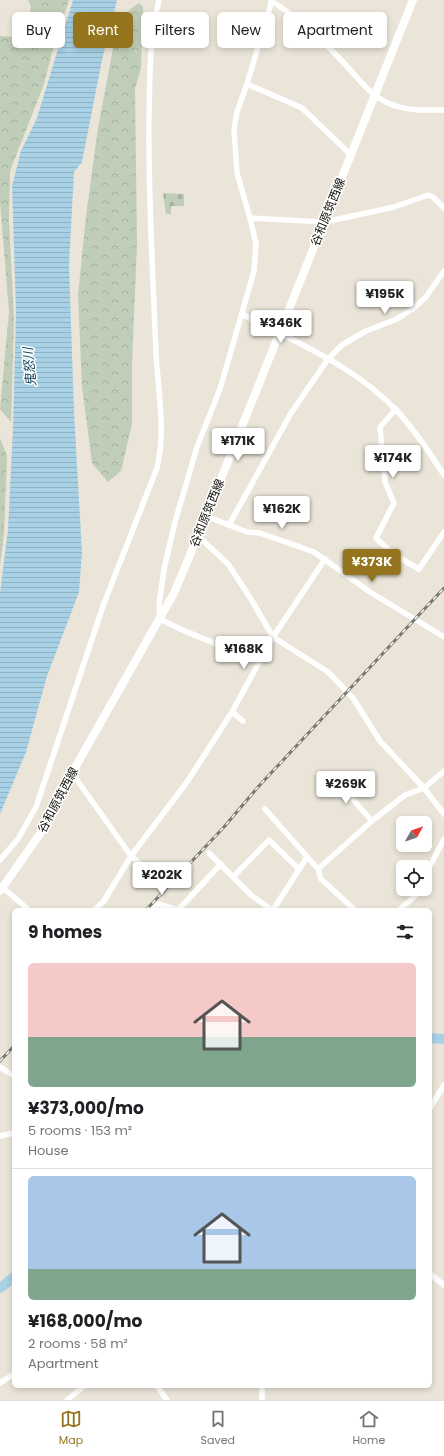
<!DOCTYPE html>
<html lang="en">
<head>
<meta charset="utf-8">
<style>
	:root { --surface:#fff; --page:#f2f2f2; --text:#202124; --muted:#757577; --line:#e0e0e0; --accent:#94751d }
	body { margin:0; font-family:Poppins,"Noto Sans JP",sans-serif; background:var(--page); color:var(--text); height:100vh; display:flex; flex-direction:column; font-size:15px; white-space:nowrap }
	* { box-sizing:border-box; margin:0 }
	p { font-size:13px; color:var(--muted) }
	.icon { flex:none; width:22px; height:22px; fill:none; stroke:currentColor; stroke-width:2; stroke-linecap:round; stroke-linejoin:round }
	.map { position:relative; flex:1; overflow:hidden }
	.drawer { position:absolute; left:12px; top:908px; width:420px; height:480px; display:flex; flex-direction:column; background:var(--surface); border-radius:6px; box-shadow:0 2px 6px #0003 }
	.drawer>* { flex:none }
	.banner { position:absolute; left:12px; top:12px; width:420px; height:36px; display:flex; gap:8px }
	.needle { width:26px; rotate:50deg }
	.fabs { position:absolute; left:396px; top:816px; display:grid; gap:8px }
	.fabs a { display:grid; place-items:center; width:36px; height:36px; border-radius:6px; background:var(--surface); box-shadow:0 2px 6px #0003; font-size:20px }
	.price { position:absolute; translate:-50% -34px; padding:0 9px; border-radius:4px; background:#fff; color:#222; font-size:13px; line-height:26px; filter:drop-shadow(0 1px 2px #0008) }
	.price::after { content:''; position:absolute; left:50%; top:24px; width:12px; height:9px; margin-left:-6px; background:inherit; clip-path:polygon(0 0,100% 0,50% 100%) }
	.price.active { background:var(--accent); color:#fff }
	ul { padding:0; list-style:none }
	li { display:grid; align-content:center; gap:8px; height:212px; padding:0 16px }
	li+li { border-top:1px solid var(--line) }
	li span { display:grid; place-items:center; height:124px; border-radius:6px; color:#555 }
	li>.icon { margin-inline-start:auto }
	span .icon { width:72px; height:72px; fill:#fffc; stroke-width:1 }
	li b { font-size:17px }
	h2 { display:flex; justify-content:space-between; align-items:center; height:48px; padding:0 16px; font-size:17px }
	.pill { padding:0 14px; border-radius:6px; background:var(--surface); box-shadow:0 2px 6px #0003; font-size:14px; line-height:36px }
	.pill.active { background:var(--accent); color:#fff }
	.dock { display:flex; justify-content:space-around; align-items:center; height:56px; border-top:1px solid var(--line); background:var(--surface); font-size:11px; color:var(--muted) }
	.dock a { display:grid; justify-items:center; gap:2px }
	.dock .active { color:var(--accent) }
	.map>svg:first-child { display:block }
	.forest { fill:url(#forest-crowns) }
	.cemetery { fill:url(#cemetery-stones) }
	.water { fill:url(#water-rules) }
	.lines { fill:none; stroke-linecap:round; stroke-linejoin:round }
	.river { stroke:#a8d1e6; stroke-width:10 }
	.street { stroke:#fff; stroke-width:5.5 }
	.secondary { stroke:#fff; stroke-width:8 }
	.rail-casing { stroke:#7a786f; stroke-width:3 }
	.rail { stroke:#fff; stroke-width:1.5; stroke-dasharray:4.5; stroke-linecap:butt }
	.labels { text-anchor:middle; stroke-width:3; stroke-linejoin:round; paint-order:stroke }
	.street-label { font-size:12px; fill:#15140f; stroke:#fff }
	.water-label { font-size:13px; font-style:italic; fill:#12465d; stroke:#fff }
</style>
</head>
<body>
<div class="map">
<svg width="444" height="1400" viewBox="0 0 444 1400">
	<defs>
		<pattern id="forest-crowns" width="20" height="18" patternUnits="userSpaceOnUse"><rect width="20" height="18" fill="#c0cdb8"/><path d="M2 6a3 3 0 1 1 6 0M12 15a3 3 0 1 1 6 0" fill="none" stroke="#a4af9d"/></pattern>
		<pattern id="cemetery-stones" width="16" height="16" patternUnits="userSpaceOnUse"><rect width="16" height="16" fill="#c0cdb8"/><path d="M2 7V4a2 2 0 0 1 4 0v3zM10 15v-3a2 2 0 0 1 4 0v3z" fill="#a4af9d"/></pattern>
		<pattern id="water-rules" width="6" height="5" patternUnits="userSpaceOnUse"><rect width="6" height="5" fill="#a8d1e6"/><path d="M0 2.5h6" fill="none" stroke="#90b3c4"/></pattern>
	</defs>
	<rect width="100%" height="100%" fill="#eae5d8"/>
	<g class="forest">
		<path d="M28 0H69L55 41 44 84 10 171 9 220 14 320 11 422 0 409 9 312 0 201V36L25 38 31 6Z"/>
		<path d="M139 3 143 7 141 68 135 89 137 245 132 363V424L121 471 108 482 92 463 82 387 78 295 86 216 98 128 116 33 129 10Z"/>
		<path d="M0 438 7 456 4 533 0 565Z"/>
	</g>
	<path class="cemetery" d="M163 193 184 194V206H171V214H166Z"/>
	<path class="water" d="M73 0H117L102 60 82 162 74 172 69 264 74 412 82 553 79 592 47 676 26 752 0 814V593L8 530 13 429 16 311 12 186 21 151 37 118Z"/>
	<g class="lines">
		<g class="river">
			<path d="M430 1038 444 1039"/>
			<path d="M0 1288 14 1277"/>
		</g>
		<g class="street">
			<path d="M271 1C298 17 320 38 341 60 359 78 370 98 396 106 411 111 428 110 444 110"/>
			<path d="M247 84 302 108 351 155"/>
			<path d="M250 218 325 222 394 207 428 195 433 197 444 208"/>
			<path d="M242 314C295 342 355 366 397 411 415 430 430 453 444 475"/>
			<path d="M396 409 380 427 385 482 394 503 376 538 393 554 419 569 444 532"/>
			<path d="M206 516 247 532 260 533 314 552 370 592 444 637"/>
			<path d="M229 525 291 413 328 359 342 345 366 331 397 319 414 308 426 297 444 271"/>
			<path d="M198 536 228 564 251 599 273 637 328 672 353 698 380 741 424 788 444 814"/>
			<path d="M259 661C226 647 192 636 160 619L159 605 164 569 175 522 197 447 220 389 254 271 256 244 250 218 237 173 234 129 237 112 247 84 272 0"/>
			<path d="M232 712 243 721"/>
			<path d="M72 773 131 856 159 879"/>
			<path d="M334 778 372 821"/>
			<path d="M265 809 318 869 321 879 355 910"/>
			<path d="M209 853 251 895 272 910"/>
			<path d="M0 860 18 839 36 807 103 606 157 468C166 431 158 391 156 353 153 275 148 196 149 117 150 78 149 39 159 0"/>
			<path d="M318 869 372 821 405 795 424 788 444 771"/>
			<path d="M234 876 269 840 299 869"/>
			<path d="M425 876 444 839"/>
			<path d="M3 888 29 910"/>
			<path d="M94 910 104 901 131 856 187 782 232 712 273 637 325 559"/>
			<path d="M151 910 158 904 178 910"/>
			<path d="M178 910 221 864"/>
			<path d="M273 910 307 857"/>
			<path d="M399 910 415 896 418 889"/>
			<path d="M0 1067 14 1076"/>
			<path d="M430 1108 444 1085"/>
			<path d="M0 1136 14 1133"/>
			<path d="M430 1274 444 1285"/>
			<path d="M0 1383 14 1374"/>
			<path d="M157 1386 167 1400"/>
			<path d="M262 1386V1400"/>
			<path d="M67 1400 84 1386"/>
		</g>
		<path class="secondary" d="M0 891 42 831 72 773 174 593 198 536 413 0"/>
		<g class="rail-casing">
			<g id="rail">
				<path d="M146 910 224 827 258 787 444 588"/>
				<path d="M0 1061 14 1046"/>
			</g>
		</g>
		<use href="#rail" class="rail"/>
	</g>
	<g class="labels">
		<g class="street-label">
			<text transform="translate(328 212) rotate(-68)" y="4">谷和原筑西線</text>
			<text transform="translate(207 513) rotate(-68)" y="4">谷和原筑西線</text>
			<text transform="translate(58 800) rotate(-62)" y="4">谷和原筑西線</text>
		</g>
		<g class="water-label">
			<text transform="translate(29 367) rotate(-95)" y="5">鬼怒川</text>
		</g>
	</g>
</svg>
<div class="fabs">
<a><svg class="needle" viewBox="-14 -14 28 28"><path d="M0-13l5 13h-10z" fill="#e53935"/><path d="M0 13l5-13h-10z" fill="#757577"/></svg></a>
<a><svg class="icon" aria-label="locate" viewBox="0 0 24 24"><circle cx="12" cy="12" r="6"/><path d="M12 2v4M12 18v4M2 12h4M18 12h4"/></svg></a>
</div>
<b class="price" style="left:385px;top:315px">¥195K</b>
<b class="price" style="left:281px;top:344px">¥346K</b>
<b class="price" style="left:238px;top:462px">¥171K</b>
<b class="price" style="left:393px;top:479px">¥174K</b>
<b class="price" style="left:282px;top:530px">¥162K</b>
<b class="price active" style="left:372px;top:583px">¥373K</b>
<b class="price" style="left:244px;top:670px">¥168K</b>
<b class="price" style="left:346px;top:805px">¥269K</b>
<b class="price" style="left:162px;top:896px">¥202K</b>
<div class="banner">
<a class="pill">Buy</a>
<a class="pill active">Rent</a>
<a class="pill">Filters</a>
<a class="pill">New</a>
<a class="pill">Apartment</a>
</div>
<section class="drawer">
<h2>9 homes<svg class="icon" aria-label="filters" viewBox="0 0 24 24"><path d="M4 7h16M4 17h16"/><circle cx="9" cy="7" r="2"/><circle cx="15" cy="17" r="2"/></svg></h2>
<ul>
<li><span style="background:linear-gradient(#f6c9c9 60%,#7fa58c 0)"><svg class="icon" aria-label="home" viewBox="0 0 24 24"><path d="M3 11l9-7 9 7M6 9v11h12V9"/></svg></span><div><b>¥373,000/mo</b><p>5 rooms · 153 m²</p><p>House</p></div></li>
<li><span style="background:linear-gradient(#a9c7e8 75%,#7fa58c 0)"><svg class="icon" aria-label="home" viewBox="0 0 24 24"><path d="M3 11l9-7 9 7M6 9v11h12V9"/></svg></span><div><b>¥168,000/mo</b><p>2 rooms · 58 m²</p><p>Apartment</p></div></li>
</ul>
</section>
</div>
<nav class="dock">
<a class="active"><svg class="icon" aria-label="map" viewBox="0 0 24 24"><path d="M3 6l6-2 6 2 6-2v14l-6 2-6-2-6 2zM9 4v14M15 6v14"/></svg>Map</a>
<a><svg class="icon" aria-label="saved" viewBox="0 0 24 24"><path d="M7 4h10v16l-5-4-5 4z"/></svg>Saved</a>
<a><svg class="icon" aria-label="home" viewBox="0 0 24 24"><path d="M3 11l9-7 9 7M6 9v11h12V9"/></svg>Home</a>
</nav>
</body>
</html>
